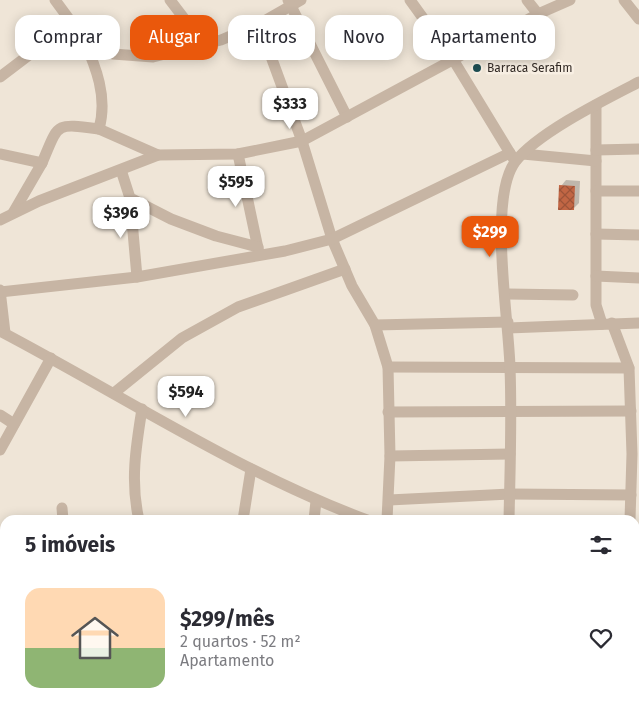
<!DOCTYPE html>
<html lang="pt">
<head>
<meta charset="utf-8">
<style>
	:root { --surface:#fff; --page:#f2f2f3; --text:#2b2b33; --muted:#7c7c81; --accent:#ea580c }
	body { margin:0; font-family:"Fira Sans",sans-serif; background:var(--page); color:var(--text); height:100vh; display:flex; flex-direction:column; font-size:19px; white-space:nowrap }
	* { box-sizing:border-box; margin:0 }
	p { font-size:16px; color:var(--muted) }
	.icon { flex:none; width:28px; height:28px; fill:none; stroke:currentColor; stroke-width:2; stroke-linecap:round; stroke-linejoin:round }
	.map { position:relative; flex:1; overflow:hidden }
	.sheet { position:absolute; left:0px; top:515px; width:640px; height:195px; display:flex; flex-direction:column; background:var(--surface); border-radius:15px 15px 0 0; box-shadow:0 2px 12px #0003 }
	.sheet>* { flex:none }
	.top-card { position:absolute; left:15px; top:15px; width:610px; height:45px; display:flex; gap:10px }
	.price { position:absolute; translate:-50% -42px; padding:0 11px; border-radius:10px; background:#fff; color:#222; font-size:16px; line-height:32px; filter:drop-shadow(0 1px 2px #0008) }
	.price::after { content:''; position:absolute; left:50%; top:30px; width:15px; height:11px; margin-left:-8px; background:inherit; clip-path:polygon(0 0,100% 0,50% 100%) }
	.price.current { background:var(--accent); color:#fff }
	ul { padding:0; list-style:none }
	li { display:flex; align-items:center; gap:15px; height:125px; padding:0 25px }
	li span { display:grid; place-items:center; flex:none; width:140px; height:100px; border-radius:15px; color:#555 }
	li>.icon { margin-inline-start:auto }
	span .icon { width:60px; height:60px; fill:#fffc; stroke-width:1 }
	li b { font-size:21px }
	h2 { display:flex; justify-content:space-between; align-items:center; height:60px; padding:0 25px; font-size:21px }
	.pill { padding:0 18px; border-radius:15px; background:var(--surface); box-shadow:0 2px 12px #0003; font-size:18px; line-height:45px }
	.pill.current { background:var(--accent); color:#fff }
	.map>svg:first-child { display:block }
	.shadow { fill:#0003 }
	.building { fill:url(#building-cross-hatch) }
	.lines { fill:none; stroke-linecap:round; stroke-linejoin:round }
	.minor { stroke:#c7b5a4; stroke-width:11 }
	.poi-dot { fill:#1d4d52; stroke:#f8efe3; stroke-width:2 }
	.labels { text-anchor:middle; stroke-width:5; stroke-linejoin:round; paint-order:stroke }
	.poi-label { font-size:12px; fill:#322a25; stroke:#f8efe3; text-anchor:start }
</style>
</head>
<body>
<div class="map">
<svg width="639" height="710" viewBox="0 0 639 710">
	<defs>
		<pattern id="building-cross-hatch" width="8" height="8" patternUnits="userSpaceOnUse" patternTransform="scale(1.25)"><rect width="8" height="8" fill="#c16644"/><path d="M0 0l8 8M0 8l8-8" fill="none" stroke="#9d5439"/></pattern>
	</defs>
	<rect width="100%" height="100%" fill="#efe5d7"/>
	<path class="shadow" d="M566 180 580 181 579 203 573 209 561 186Z"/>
	<path class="building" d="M559 185 575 186 574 210H558Z"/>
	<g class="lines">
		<g class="minor">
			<path d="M55 0 83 38 113 54 153 57 221 40 259 24 301 0"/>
			<path d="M170 0 205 46"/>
			<path d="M288 0 347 117"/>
			<path d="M410 0 454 61 513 158"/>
			<path d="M527 0 538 14"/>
			<path d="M624 0 639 19"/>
			<path d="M259 24 302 141 332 239 352 286 375 325 388 367 390 456 387 520"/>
			<path d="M0 77 71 23"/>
			<path d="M596 105V305L602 324"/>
			<path d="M99 129 158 155"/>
			<path d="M596 150 639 149"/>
			<path d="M0 154 42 163C59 123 54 123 99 129 108 97 96 67 83 38"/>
			<path d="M238 154 259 253"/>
			<path d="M523 154 596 161"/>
			<path d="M121 170 130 198 171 219 216 236 258 247"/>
			<path d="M596 191H639"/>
			<path d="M130 198 137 277"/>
			<path d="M13 213 42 163"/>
			<path d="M0 220 39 201 158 155 238 154 302 141 538 14 570 0"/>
			<path d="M596 234 639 235"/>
			<path d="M596 276 639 278"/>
			<path d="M0 290 5 333"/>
			<path d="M0 292 137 277 285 251 332 239 510 153"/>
			<path d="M506 294 573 295"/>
			<path d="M612 323 629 368 632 454 630 520"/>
			<path d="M375 325 508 322"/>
			<path d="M508 328 639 323"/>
			<path d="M0 331C122 395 238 472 367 520"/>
			<path d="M388 367 629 368"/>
			<path d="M114 393 182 338 238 307 345 269"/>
			<path d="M388 412 631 411"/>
			<path d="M0 415 14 424"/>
			<path d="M0 450 51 358"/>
			<path d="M390 456 510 454"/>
			<path d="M389 500 510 494 631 495"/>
			<path d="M62 508 63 520"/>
			<path d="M139 520C130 482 136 446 142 409"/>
			<path d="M243 520 251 469"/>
			<path d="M314 520 316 501"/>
			<path d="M509 520C510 469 512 419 510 368 509 320 488 199 515 162 537 133 606 99 639 82"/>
			<path d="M0 586 1 595"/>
			<path d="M635 588H639"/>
			<path d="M0 663 5 662"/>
			<path d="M635 671H639"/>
			<path d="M0 693 2 710"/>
			<path d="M353 705 366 706"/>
			<path d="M70 710V705"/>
			<path d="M115 710 116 705"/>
			<path d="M219 710 220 705"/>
			<path d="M292 710 293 705"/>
			<path d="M441 710 442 705"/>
			<path d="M500 710 501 705"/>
			<path d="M578 710 579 705"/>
		</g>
	</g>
	<circle class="poi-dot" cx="477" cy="68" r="5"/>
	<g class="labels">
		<g class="poi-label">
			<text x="487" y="72">Barraca Serafim</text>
		</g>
	</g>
</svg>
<b class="price" style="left:290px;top:130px">$333</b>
<b class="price" style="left:236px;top:208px">$595</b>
<b class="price" style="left:121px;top:239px">$396</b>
<b class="price current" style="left:490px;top:258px">$299</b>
<b class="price" style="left:186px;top:418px">$594</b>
<div class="top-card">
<a class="pill">Comprar</a>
<a class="pill current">Alugar</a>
<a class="pill">Filtros</a>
<a class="pill">Novo</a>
<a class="pill">Apartamento</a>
</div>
<section class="sheet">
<h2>5 imóveis<svg class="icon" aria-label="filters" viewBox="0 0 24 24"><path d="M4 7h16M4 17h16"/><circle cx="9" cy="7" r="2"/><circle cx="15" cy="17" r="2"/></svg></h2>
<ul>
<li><span style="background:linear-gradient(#ffd9b3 60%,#8fb573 0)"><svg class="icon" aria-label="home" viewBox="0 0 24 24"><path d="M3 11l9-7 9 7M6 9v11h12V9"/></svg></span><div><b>$299/mês</b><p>2 quartos · 52 m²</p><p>Apartamento</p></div><svg class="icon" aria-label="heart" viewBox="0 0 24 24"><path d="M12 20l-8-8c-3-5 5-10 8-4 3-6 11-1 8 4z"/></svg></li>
</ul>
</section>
</div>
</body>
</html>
